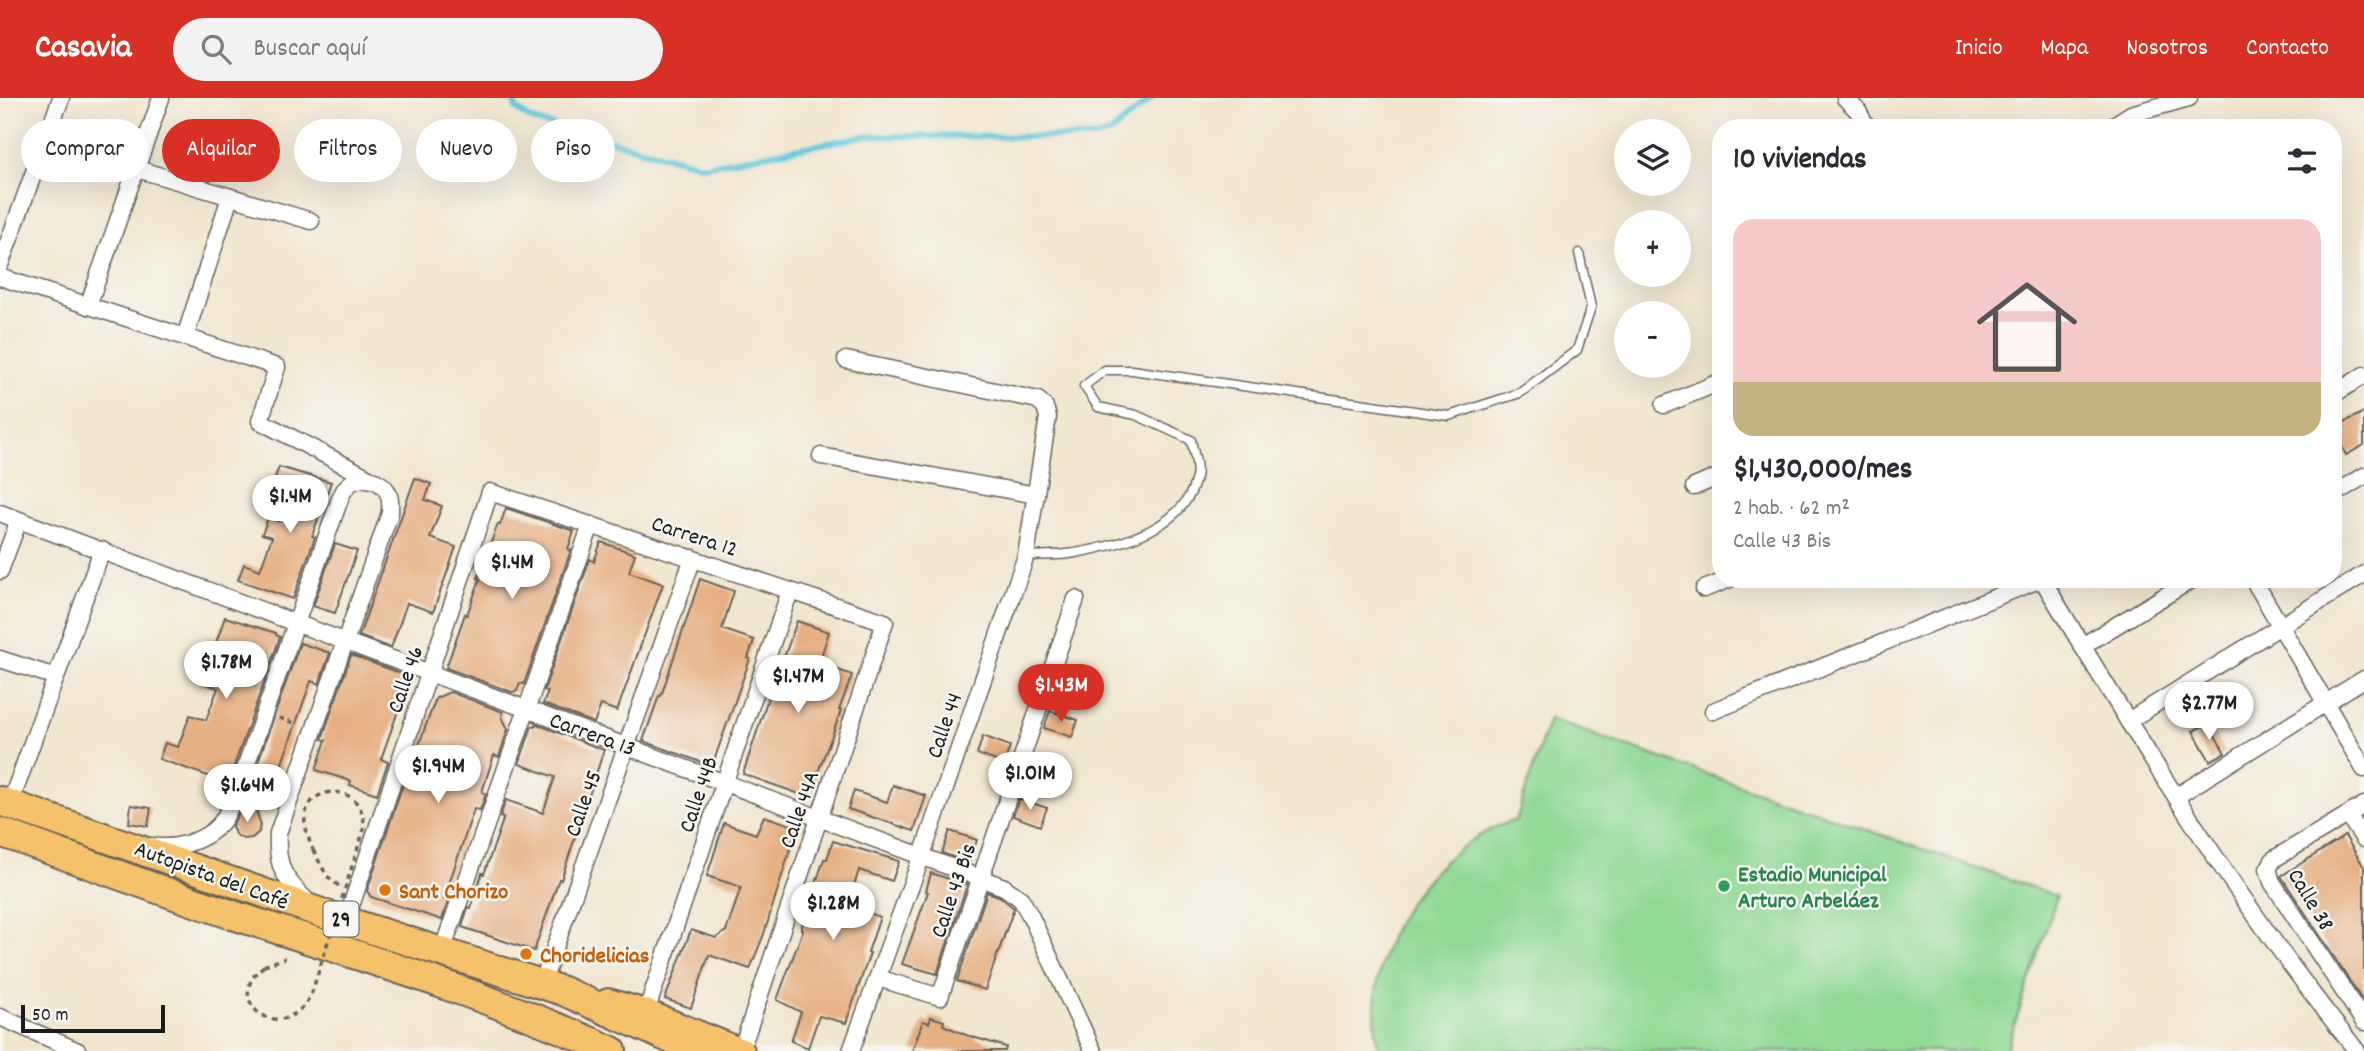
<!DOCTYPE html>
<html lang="es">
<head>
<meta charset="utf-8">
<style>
	:root { --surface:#fff; --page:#f2f2f3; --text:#2b2b33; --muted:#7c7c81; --accent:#d93025 }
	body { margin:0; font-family:Dekko,sans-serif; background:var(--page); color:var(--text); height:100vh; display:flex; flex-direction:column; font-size:26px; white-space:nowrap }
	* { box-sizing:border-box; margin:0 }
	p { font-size:23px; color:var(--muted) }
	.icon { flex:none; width:38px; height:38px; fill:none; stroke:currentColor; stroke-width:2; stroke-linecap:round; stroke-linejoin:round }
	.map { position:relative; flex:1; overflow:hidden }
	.panel { position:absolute; left:1712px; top:21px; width:630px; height:469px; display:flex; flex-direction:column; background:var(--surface); border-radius:28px; box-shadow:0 7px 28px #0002 }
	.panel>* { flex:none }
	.hud { position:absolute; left:21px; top:21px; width:665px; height:63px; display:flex; gap:14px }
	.buttons { position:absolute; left:1614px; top:21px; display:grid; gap:14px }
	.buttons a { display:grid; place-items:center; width:77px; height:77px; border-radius:50%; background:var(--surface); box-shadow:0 7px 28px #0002; font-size:35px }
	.scale { position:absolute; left:21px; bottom:18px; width:144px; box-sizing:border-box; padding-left:7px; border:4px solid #1c1c1c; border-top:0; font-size:19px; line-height:24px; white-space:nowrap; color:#1c1c1c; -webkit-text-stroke:5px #f6f6f2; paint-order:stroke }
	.price { position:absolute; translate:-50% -60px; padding:0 16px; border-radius:24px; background:#fff; color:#222; font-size:23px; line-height:46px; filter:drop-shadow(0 2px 4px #0008) }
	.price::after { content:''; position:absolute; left:50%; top:42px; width:21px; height:16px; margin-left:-10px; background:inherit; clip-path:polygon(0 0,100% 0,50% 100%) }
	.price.active { background:var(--accent); color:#fff }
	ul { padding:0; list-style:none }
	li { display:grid; align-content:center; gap:14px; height:371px; padding:0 21px }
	li span { display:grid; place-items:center; height:217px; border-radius:21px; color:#555 }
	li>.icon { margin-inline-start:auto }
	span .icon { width:126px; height:126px; fill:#fffc; stroke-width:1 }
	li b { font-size:30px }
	h2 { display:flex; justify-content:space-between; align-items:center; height:84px; padding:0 21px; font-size:30px }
	.chip { padding:0 24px; border-radius:32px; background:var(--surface); box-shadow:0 7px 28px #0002; font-size:24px; line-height:63px }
	.chip.active { background:var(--accent); color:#fff }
	header { display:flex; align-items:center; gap:42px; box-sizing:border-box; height:98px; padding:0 35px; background:var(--accent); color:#fff }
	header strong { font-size:33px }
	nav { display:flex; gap:38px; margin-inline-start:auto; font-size:24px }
	.search { width:490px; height:63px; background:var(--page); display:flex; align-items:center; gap:18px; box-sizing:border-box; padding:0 24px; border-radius:38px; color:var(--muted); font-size:26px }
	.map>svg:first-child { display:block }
	.green { fill:#91d994; stroke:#567a58; stroke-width:2 }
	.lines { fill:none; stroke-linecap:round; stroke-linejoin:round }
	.stream { stroke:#60c8dc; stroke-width:6 }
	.building { fill:#e6b083 }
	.lane-casing { stroke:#67635b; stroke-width:11 }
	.street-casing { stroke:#67635b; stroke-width:19 }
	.primary-casing { stroke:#67635b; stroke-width:28 }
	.highway-casing { stroke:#67635b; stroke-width:32 }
	.path { stroke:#67635b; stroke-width:3.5; stroke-dasharray:5 5; stroke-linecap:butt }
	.lane { stroke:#fff; stroke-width:8 }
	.street { stroke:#fff; stroke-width:16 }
	.primary { stroke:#f5c16b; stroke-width:24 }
	.highway { stroke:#f5c16b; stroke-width:28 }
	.path-bridge { stroke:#67635b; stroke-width:3.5; stroke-dasharray:5 5; stroke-linecap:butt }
	.leisure-dot { fill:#2e9e5b; stroke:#f6f6f2; stroke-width:2.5 }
	.food-dot { fill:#e8710a; stroke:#f6f6f2; stroke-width:2.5 }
	.labels { text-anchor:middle; stroke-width:5; stroke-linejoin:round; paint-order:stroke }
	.shield { fill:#f6f6f2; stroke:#5d5d5c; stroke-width:2 }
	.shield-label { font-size:21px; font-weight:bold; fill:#1c1c1c }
	.street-label { font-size:23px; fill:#1c1c1c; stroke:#f6f6f2 }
	.leisure-label { font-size:23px; font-weight:bold; fill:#27864d; stroke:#f6f6f2; text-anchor:start }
	.food-label { font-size:23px; font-weight:bold; fill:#c56008; stroke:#f6f6f2; text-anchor:start }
</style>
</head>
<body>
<header>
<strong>Casavia</strong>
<div class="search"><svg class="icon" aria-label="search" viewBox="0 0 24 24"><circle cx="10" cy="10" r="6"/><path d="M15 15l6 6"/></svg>Buscar aquí</div>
<nav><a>Inicio</a><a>Mapa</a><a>Nosotros</a><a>Contacto</a></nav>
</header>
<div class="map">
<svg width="2364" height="953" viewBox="0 0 2364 953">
	<rect width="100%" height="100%" fill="#f6f6f2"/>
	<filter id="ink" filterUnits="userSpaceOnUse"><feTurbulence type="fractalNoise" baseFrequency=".0143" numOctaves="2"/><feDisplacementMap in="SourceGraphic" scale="14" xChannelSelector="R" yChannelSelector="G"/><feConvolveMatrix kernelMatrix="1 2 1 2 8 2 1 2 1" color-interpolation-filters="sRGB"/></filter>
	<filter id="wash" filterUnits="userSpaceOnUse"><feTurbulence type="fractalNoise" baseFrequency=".00686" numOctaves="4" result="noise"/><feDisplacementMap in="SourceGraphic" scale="28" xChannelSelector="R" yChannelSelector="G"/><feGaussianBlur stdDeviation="1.57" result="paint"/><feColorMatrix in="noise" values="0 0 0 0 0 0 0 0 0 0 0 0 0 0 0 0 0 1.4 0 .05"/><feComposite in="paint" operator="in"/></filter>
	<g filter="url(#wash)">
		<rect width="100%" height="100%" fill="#f1e6cf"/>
		<path class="green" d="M1549 621 2057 798 2006 953H1379C1365 881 1390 815 1443 765 1465 745 1487 730 1516 722Z"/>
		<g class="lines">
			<path class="stream" d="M513 0 516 11 532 22 704 68 865 38 1095 39 1110 35 1152 0"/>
		</g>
		<g id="blocks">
			<g class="building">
				<path d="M2364 314V347L2346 357 2333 330Z"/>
				<path d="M279 369 331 384 312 438 315 439 293 501 238 482 244 466 260 472 272 439 262 436 268 420 278 423 290 391 273 385Z"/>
				<path d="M415 380 431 386 425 402 442 408 430 440 456 449 433 514 407 505 391 550 359 538Z"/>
				<path d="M506 410 574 433 568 451 571 452 524 586 520 585 517 593 512 594 446 570 465 516 467 517 480 481 478 480 498 426 500 427Z"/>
				<path d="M601 444 635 456 629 474 663 486 617 613 601 607 594 625 543 606 548 594 544 592 590 461 594 464Z"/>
				<path d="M335 446 357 453 335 515 313 508Z"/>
				<path d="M700 481 734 493 722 531 754 542 748 560 750 561 712 668 643 643 659 598H661Z"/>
				<path d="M225 519 276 535V537L280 539 228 685 159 661 165 645 178 649 190 617 206 622 218 590 202 585Z"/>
				<path d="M797 523 829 534 819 565 852 577 839 612H841L832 638 808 699 743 676 778 570 780 571Z"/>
				<path d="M300 545 330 555 319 586 311 583 270 699 248 692Z"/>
				<path d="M351 557 410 579 381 661 388 664 377 696 350 687 351 683 316 672 326 642 322 641Z"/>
				<path d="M450 594 503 614 502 619 508 631 499 659 494 657 482 694 486 696 480 712 474 711 444 801 448 803 442 822 371 799 367 793 408 671H410L436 600Z"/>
				<path d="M1050 613 1078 622 1072 639 1044 630Z"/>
				<path d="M2208 625 2225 655 2210 663 2193 633Z"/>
				<path d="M536 626 604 652 561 782 559 781 534 853 462 829 468 809 471 810 482 775 484 776 503 722V720L500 719 506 702 543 715 555 679 519 666 532 628 535 629Z"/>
				<path d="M983 638 1010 648 1004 666 977 656Z"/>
				<path d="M893 687 926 698 914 733 848 711 854 693 887 704Z"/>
				<path d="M1019 701 1047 710 1040 728 1013 718Z"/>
				<path d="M131 707 151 710 148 728 129 725Z"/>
				<path d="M254 707 260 724 259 734 252 740 243 741 235 736 232 728 239 714Z"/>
				<path d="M764 718 797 729 764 836 750 871 709 857 691 910 665 901 691 832 716 840 726 833 735 807 741 789 707 778 724 725 756 736Z"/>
				<path d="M950 733 977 742 969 765 942 755Z"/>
				<path d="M2345 738 2364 769V905L2281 778Z"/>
				<path d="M833 743 899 763 892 783 859 772 848 807 880 819 868 854 870 855 846 925 819 918 808 950 791 943 801 914 777 902 803 832 801 831 824 761H827Z"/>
				<path d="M931 775 967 787 937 876 902 866 928 794 926 793Z"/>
				<path d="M987 794 999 798 1014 810 985 892 957 883Z"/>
				<path d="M931 919 944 923 943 927 966 937 1006 949 1005 953H912L923 923 929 925Z"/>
			</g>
		</g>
	</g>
	<g filter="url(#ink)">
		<use href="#blocks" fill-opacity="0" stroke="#67635b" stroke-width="2"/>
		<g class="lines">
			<g class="lane-casing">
				<path id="lane" d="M1026 458C1042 457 1060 458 1075 455 1120 447 1186 430 1196 379 1199 369 1193 353 1191 342L1136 317 1098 309 1084 288 1105 272H1132L1449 318 1520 295 1577 252 1591 209 1579 155"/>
			</g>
			<g class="street-casing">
				<g id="street">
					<path d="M1845 0 1858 13 1867 30"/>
					<path d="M2109 30 2131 16 2189 0"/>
					<path d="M48 36 137 71 311 123"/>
					<path d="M0 167 61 0"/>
					<path d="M0 179 277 269 260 323 371 381"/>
					<path d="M88 208 161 0"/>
					<path d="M185 239 230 99"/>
					<path d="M846 262 1038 302 1045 309 1048 319 1026 458 922 757 851 953"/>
					<path d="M2333 297 2364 277"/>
					<path d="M1664 307 1720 284"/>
					<path d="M821 358 1036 397"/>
					<path d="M1694 389 1720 378"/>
					<path d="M2333 397 2364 378"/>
					<path d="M0 415 1004 789 1021 801 1031 819 1093 953"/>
					<path d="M0 473 19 422"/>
					<path d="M2042 481C2139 643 2238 806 2357 953"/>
					<path d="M2253 481 2364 671"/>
					<path d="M1704 491 1730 481"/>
					<path d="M2082 548 2193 481"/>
					<path d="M0 561 56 579"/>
					<path d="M1713 613 2041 481"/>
					<path d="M2128 623 2364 476"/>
					<path d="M2177 698 2364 581"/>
					<path d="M10 706 102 452"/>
					<path d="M2364 707 2274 761 2268 771 2272 784 2364 924"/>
					<path d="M2348 717 2364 741"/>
					<path d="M152 748C173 752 204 744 219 727 229 717 233 700 239 687L341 398C343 394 347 387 351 385 364 376 385 383 389 398 391 403 390 409 390 415L278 735C276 768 284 781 307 803"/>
					<path d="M346 823 490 394 885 524 741 953"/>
					<path d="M442 853 591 427"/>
					<path d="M878 880 940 899 1076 501"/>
					<path d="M542 886 693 460"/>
					<path d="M646 914 790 493"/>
					<path d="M0 919 78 953"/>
				</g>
			</g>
			<g class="primary-casing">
				<path id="primary" d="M608 903 646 914 742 953"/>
			</g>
			<g class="highway-casing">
				<g id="highway">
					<path d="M0 703 330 818 563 893 698 953"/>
					<path d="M0 734C79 762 157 792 236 818 363 859 490 898 612 953"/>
				</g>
			</g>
			<g class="path">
				<path d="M279 620 298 626"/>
				<path d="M313 752 327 778 340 789"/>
				<path d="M264 868 285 860"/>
			</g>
			<use href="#lane" class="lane"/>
			<use href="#street" class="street"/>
			<use href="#primary" class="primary"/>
			<use href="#highway" class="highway"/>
			<path class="path-bridge" d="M264 868C218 903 285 953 312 894L364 731C366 684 309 684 305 719 304 730 309 741 313 752"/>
		</g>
	</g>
	<circle class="leisure-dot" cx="1724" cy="788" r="7"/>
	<g class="food-dot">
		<circle cx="385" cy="792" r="7"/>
		<circle cx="526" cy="856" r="7"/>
	</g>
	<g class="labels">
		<rect class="shield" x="323.5" y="803.5" width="35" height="35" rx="5"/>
		<g class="shield-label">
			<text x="341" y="828">29</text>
		</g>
		<g class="street-label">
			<text transform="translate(695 437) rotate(18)" y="8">Carrera 12</text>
			<text transform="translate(404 581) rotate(-71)" y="8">Calle 46</text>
			<text transform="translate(943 627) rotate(-71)" y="8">Calle 44</text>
			<text transform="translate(593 635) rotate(20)" y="8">Carrera 13</text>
			<text transform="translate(697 696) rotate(-71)" y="8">Calle 44B</text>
			<text transform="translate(582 705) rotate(-70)" y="8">Calle 45</text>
			<text transform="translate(798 711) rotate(-71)" y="8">Calle 44A</text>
			<text transform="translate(212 776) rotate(20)" y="8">Autopista del Café</text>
			<text transform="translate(952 792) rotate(-71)" y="8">Calle 43 Bis</text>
			<text transform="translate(2312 801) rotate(59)" y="8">Calle 38</text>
		</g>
		<g class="leisure-label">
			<text x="1738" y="783">Estadio Municipal<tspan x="1738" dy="26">Arturo Arbeláez</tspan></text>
		</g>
		<g class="food-label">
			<text x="399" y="800">Sant Chorizo</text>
			<text x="540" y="864">Choridelicias</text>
		</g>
	</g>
</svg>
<div class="buttons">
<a><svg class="icon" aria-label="layers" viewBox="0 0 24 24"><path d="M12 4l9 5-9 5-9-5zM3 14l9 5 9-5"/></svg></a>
<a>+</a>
<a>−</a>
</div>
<div class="scale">50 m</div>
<b class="price" style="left:290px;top:437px">$1.4M</b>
<b class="price" style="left:512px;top:503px">$1.4M</b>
<b class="price" style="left:226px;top:603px">$1.78M</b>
<b class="price" style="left:798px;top:617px">$1.47M</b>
<b class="price active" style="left:1061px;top:626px">$1.43M</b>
<b class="price" style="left:2209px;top:644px">$2.77M</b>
<b class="price" style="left:438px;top:707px">$1.94M</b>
<b class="price" style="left:1030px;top:714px">$1.01M</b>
<b class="price" style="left:247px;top:726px">$1.64M</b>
<b class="price" style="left:833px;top:844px">$1.28M</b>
<div class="hud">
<a class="chip">Comprar</a>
<a class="chip active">Alquilar</a>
<a class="chip">Filtros</a>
<a class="chip">Nuevo</a>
<a class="chip">Piso</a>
</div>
<section class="panel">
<h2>10 viviendas<svg class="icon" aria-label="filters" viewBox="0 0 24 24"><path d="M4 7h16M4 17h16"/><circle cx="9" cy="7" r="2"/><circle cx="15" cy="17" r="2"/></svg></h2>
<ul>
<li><span style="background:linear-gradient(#f6c9c9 75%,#c2b280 0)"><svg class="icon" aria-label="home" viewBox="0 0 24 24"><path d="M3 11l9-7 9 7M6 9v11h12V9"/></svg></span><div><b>$1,430,000/mes</b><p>2 hab. · 62 m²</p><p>Calle 43 Bis</p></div></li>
</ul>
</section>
</div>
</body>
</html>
